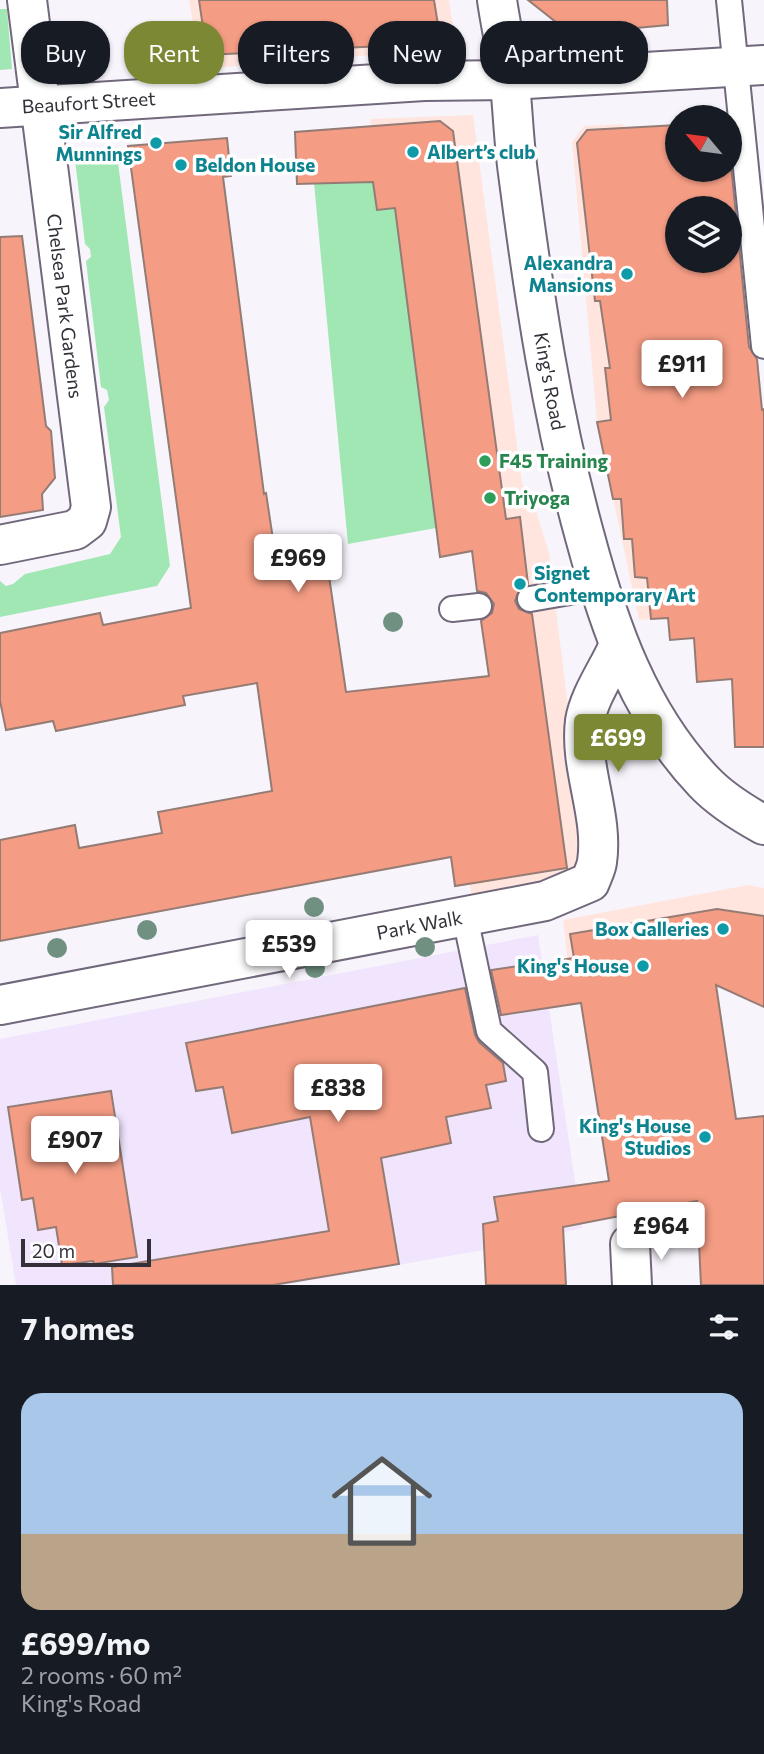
<!DOCTYPE html>
<html lang="en">
<head>
<meta charset="utf-8">
<style>
	:root { --surface:#171b24; --page:#242831; --text:#f1f3f6; --muted:#9ea1a6; --line:#363941; --accent:#7d8835 }
	body { margin:0; font-family:Commissioner,sans-serif; background:var(--page); color:var(--text); height:100vh; display:flex; flex-direction:column; font-size:26px; white-space:nowrap }
	* { box-sizing:border-box; margin:0 }
	p { font-size:23px; color:var(--muted) }
	.icon { flex:none; width:38px; height:38px; fill:none; stroke:currentColor; stroke-width:2; stroke-linecap:round; stroke-linejoin:round }
	.map { position:relative; height:1285px; overflow:hidden }
	.side { display:flex; flex-direction:column; background:var(--surface); flex:1 }
	.side>* { flex:none }
	.top-card { position:absolute; left:21px; top:21px; width:723px; height:63px; display:flex; gap:14px }
	.needle { width:46px; rotate:299deg }
	.tools { position:absolute; left:665px; top:105px; display:grid; gap:14px }
	.tools a { display:grid; place-items:center; width:77px; height:77px; border-radius:50%; background:var(--surface); box-shadow:0 2px 5px #0004; font-size:35px }
	.scale { position:absolute; left:21px; bottom:18px; width:130px; box-sizing:border-box; padding-left:7px; border:4px solid #343039; border-top:0; font-size:19px; line-height:24px; white-space:nowrap; color:#343039; -webkit-text-stroke:5px #fff; paint-order:stroke }
	.price { position:absolute; translate:-50% -60px; padding:0 16px; border-radius:7px; background:#fff; color:#222; font-size:23px; line-height:46px; filter:drop-shadow(0 2px 4px #0008) }
	.price::after { content:''; position:absolute; left:50%; top:42px; width:21px; height:16px; margin-left:-10px; background:inherit; clip-path:polygon(0 0,100% 0,50% 100%) }
	.price.current { background:var(--accent); color:#fff }
	ul { padding:0; list-style:none }
	li { display:grid; align-content:center; gap:14px; height:371px; padding:0 21px }
	li+li { border-top:2px solid var(--line) }
	li span { display:grid; place-items:center; height:217px; border-radius:21px; color:#555 }
	li>.icon { margin-inline-start:auto }
	span .icon { width:126px; height:126px; fill:#fffc; stroke-width:1 }
	li b { font-size:30px }
	h2 { display:flex; justify-content:space-between; align-items:center; height:84px; padding:0 21px; font-size:30px }
	.pill { padding:0 24px; border-radius:28px; background:var(--surface); box-shadow:0 2px 5px #0004; font-size:24px; line-height:63px }
	.pill.current { background:var(--accent); color:#fff }
	.map>svg:first-child { display:block }
	.commercial { fill:#ffe5de }
	.built { fill:#f0e5fd }
	.green { fill:#a1e7b4 }
	.building { fill:#f49c84; stroke:#947c75; stroke-width:2; fill-rule:evenodd }
	.lines { fill:none; stroke-linecap:round; stroke-linejoin:round }
	.lane-casing { stroke:#71687b; stroke-width:28 }
	.street-casing { stroke:#71687b; stroke-width:42 }
	.secondary-casing { stroke:#71687b; stroke-width:42 }
	.primary-casing { stroke:#71687b; stroke-width:42 }
	.lane { stroke:#fff; stroke-width:24 }
	.street { stroke:#fff; stroke-width:38 }
	.secondary { stroke:#fff; stroke-width:38 }
	.primary { stroke:#fff; stroke-width:38 }
	.tree { fill:#709182 }
	.culture-dot { fill:#0f9aa8; stroke:#fff; stroke-width:2.5 }
	.leisure-dot { fill:#2e9e5b; stroke:#fff; stroke-width:2.5 }
	.labels { text-anchor:middle; stroke-width:7; stroke-linejoin:round; paint-order:stroke }
	.street-label { font-size:19px; fill:#343039; stroke:#fff }
	.culture-label { font-size:19px; font-weight:bold; fill:#0d838f; stroke:#fff; text-anchor:end }
	.leisure-label { font-size:19px; font-weight:bold; fill:#27864d; stroke:#fff; text-anchor:start }
</style>
</head>
<body>
<div class="map">
<svg width="764" height="1285" viewBox="0 0 764 1285">
	<rect width="100%" height="100%" fill="#f8f4fc"/>
	<g class="commercial">
		<path d="M189 0H449L456 48 201 69Z"/>
		<path d="M473 115 522 483 526 491 531 495 549 553 585 844 576 876 472 898 443 710 542 697 520 517 436 528 382 213 370 119Z"/>
		<path d="M623 124 687 616 639 620 597 422 572 142 584 126Z"/>
		<path d="M748 885 764 888V980L571 988 563 920Z"/>
	</g>
	<path class="built" d="M538 935 582 1228 501 1247 283 1285H16L0 1188V1039Z"/>
	<g class="green">
		<path d="M0 9H7L12 69 0 70Z"/>
		<path d="M116 147 170 566 157 586 0 617V581L6 586 13 584 25 574 110 554 121 537 104 407 109 400 107 390 101 387 86 261 91 257 90 249 85 244 74 151Z"/>
		<path d="M372 174 395 208 436 528 348 544 314 183Z"/>
	</g>
	<g class="building">
		<path d="M199 0H434L441 43 207 55Z"/>
		<path d="M528 0H667L668 25 571 34Z"/>
		<path d="M440 121 453 131 506 519 520 517 528 584 520 588 515 601 519 609 532 614 567 868 455 886 451 857 0 941V840L75 825 79 848 162 833 158 812 272 791 257 683 183 696 185 705 56 731 53 721 6 730 0 701V633L100 613 103 625 191 608 128 146 227 138 231 176 223 177 264 494 266 493 276 559 325 549 346 692 489 676 481 621 492 613 494 604 486 593 477 591 472 551 440 557 395 208 377 210 373 182 297 184 295 132Z"/>
		<path d="M677 125V170H730V155L749 347 757 359 762 410 764 409V747H735L732 679 697 682 694 638 670 640 668 618 651 619 647 578 635 577 632 539H624L621 499H613L597 422 611 420 605 368H610L600 301H595L577 143 587 130ZM677 208H730V261H677Z"/>
		<path d="M22 236 46 426 51 431 55 478 42 494 43 510 0 517V237Z"/>
		<path d="M717 909 764 916V1007L716 985 736 1119 764 1116V1285H701L697 1201 563 1227 566 1285H486L483 1224 498 1221 494 1197 609 1181 581 1003 501 1015 491 970 574 958 570 934Z"/>
		<path d="M465 988 475 1035 479 1042 503 1063 506 1081 486 1085 491 1108 446 1117 451 1143 381 1158 399 1264 273 1285H113L112 1267 329 1231 310 1117 232 1133 223 1087 196 1091 186 1043Z"/>
		<path d="M111 1091 137 1257 94 1264 93 1261 62 1265 56 1227 38 1230 33 1198 22 1200 8 1107Z"/>
	</g>
	<g class="lines">
		<g class="lane-casing">
			<g id="lane">
				<path d="M729 0 764 346"/>
				<path d="M530 599 599 587"/>
				<path d="M452 609 479 606"/>
				<path d="M465 917 489 1031 535 1072 541 1129"/>
			</g>
		</g>
		<g class="street-casing">
			<g id="street">
				<path d="M0 545 75 530 87 521 91 507 27 0"/>
				<path id="s1" d="M0 1005 545 901 590 882C592 876 596 869 597 862 604 815 579 768 585 721 589 696 608 670 618 647"/>
				<path d="M630 1244 632 1285"/>
			</g>
		</g>
		<g class="secondary-casing">
			<g id="secondary">
				<path id="s2" d="M0 108 424 81 510 80"/>
			</g>
		</g>
		<g class="primary-casing">
			<g id="primary">
				<path id="s3" d="M497 0C501 28 508 56 510 84 513 113 514 144 518 173 534 296 552 418 585 537 609 626 639 714 704 782 720 799 744 814 764 825"/>
				<path d="M510 80 764 65"/>
			</g>
		</g>
		<use href="#lane" class="lane"/>
		<use href="#street" class="street"/>
		<use href="#secondary" class="secondary"/>
		<use href="#primary" class="primary"/>
	</g>
	<g class="tree">
		<circle cx="393" cy="622" r="10"/>
		<circle cx="314" cy="907" r="10"/>
		<circle cx="147" cy="930" r="10"/>
		<circle cx="425" cy="947" r="10"/>
		<circle cx="57" cy="948" r="10"/>
		<circle cx="315" cy="968" r="10"/>
	</g>
	<g class="culture-dot">
		<circle cx="156" cy="143" r="7"/>
		<circle cx="413" cy="152" r="7"/>
		<circle cx="181" cy="165" r="7"/>
		<circle cx="627" cy="274" r="7"/>
		<circle cx="520" cy="584" r="7"/>
		<circle cx="723" cy="929" r="7"/>
		<circle cx="643" cy="966" r="7"/>
		<circle cx="705" cy="1137" r="7"/>
	</g>
	<g class="leisure-dot">
		<circle cx="485" cy="461" r="7"/>
		<circle cx="490" cy="498" r="7"/>
	</g>
	<g class="labels">
		<g class="street-label">
			<text dy="7" stroke="none"><textPath href="#s2" startOffset="89">Beaufort Street</textPath></text>
			<text transform="translate(65 306) rotate(83)" y="7">Chelsea Park Gardens</text>
			<text dy="7" stroke="none"><textPath href="#s3" startOffset="385">King's Road</textPath></text>
			<text dy="7" stroke="none"><textPath href="#s1" startOffset="427">Park Walk</textPath></text>
		</g>
		<g class="culture-label">
			<text x="142" y="139">Sir Alfred<tspan x="142" dy="22">Munnings</tspan></text>
			<text x="427" y="159" text-anchor="start">Albert’s club</text>
			<text x="195" y="172" text-anchor="start">Beldon House</text>
			<text x="613" y="270">Alexandra<tspan x="613" dy="22">Mansions</tspan></text>
			<text x="534" y="580" text-anchor="start">Signet<tspan x="534" dy="22">Contemporary Art</tspan></text>
			<text x="709" y="936">Box Galleries</text>
			<text x="629" y="973">King's House</text>
			<text x="691" y="1133">King's House<tspan x="691" dy="22">Studios</tspan></text>
		</g>
		<g class="leisure-label">
			<text x="499" y="468">F45 Training</text>
			<text x="504" y="505">Triyoga</text>
		</g>
	</g>
</svg>
<div class="tools">
<a><svg class="needle" viewBox="-14 -14 28 28"><path d="M0-13l5 13h-10z" fill="#e53935"/><path d="M0 13l5-13h-10z" fill="#9ea1a6"/></svg></a>
<a><svg class="icon" aria-label="layers" viewBox="0 0 24 24"><path d="M12 4l9 5-9 5-9-5zM3 14l9 5 9-5"/></svg></a>
</div>
<div class="scale">20 m</div>
<b class="price" style="left:682px;top:400px">£911</b>
<b class="price" style="left:298px;top:594px">£969</b>
<b class="price current" style="left:618px;top:774px">£699</b>
<b class="price" style="left:289px;top:980px">£539</b>
<b class="price" style="left:338px;top:1124px">£838</b>
<b class="price" style="left:75px;top:1176px">£907</b>
<b class="price" style="left:661px;top:1262px">£964</b>
<div class="top-card">
<a class="pill">Buy</a>
<a class="pill current">Rent</a>
<a class="pill">Filters</a>
<a class="pill">New</a>
<a class="pill">Apartment</a>
</div>
</div>
<section class="side">
<h2>7 homes<svg class="icon" aria-label="filters" viewBox="0 0 24 24"><path d="M4 7h16M4 17h16"/><circle cx="9" cy="7" r="2"/><circle cx="15" cy="17" r="2"/></svg></h2>
<ul>
<li><span style="background:linear-gradient(#a9c7e8 65%,#b9a48a 0)"><svg class="icon" aria-label="home" viewBox="0 0 24 24"><path d="M3 11l9-7 9 7M6 9v11h12V9"/></svg></span><div><b>£699/mo</b><p>2 rooms · 60 m²</p><p>King's Road</p></div></li>
</ul>
</section>
</body>
</html>
